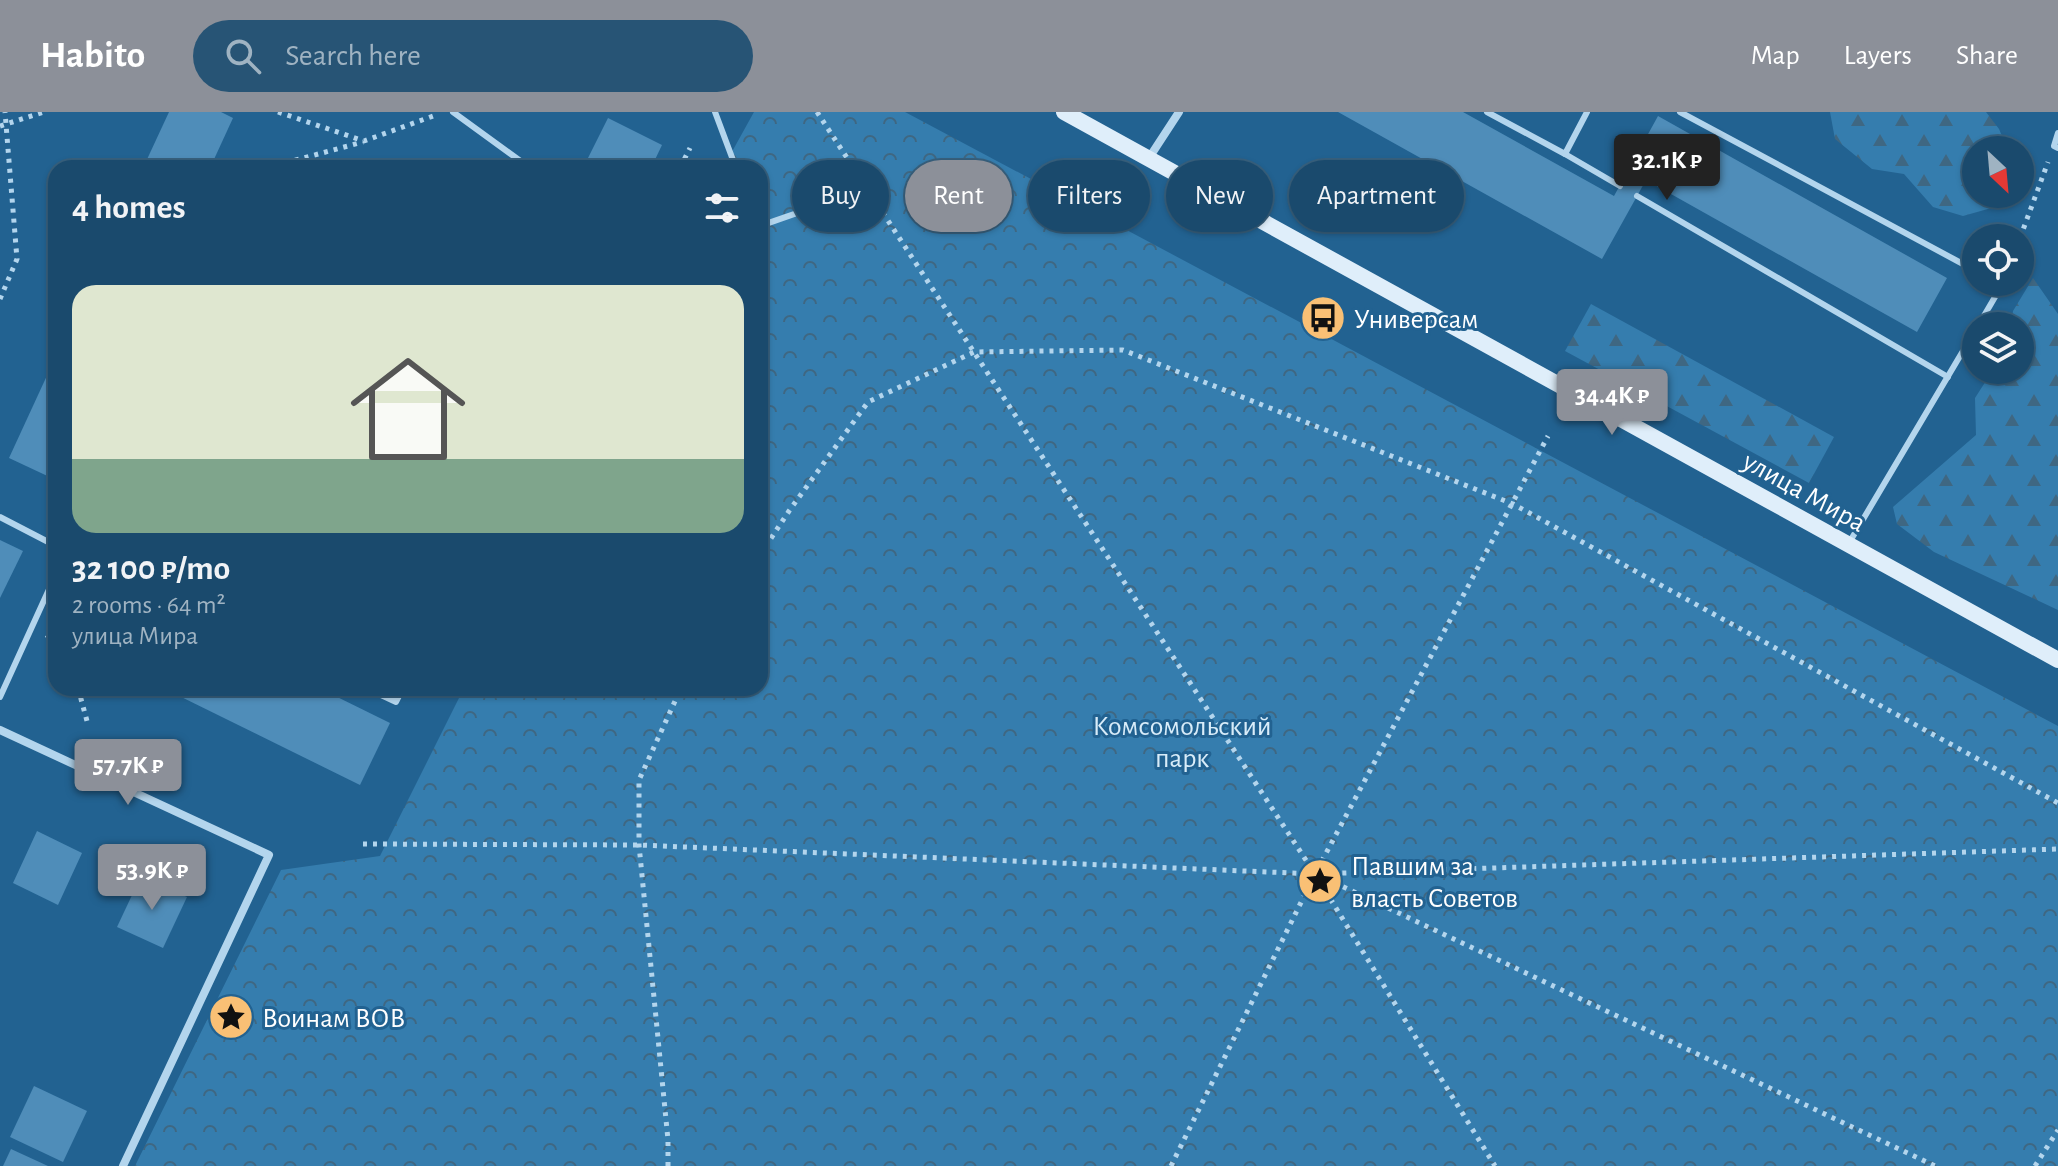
<!DOCTYPE html>
<meta charset="utf-8">
<style>
:root{--surface:#1a4a6d;--page:#275475;--text:#f1f3f6;--muted:#9fb3c2;--line:#386280;--accent:#8c9099}
body{margin:0;font-family:"Alegreya Sans",sans-serif;background:var(--page);color:var(--text);height:100vh;display:flex;flex-direction:column;font-size:30px;white-space:nowrap}
*{box-sizing:border-box;margin:0}
p{font-size:26px;color:var(--muted)}
.icon{flex:none;width:44px;height:44px;fill:none;stroke:currentColor;stroke-width:2;stroke-linecap:round;stroke-linejoin:round}
.map{position:relative;flex:1;overflow:hidden}
.details{position:absolute;left:48px;top:48px;width:720px;height:536px;display:flex;flex-direction:column;background:var(--surface);border-radius:24px;box-shadow:0 2px 6px #0004,0 0 0 2px var(--line)}
.details>*{flex:none}
.top-card{position:absolute;left:792px;top:48px;width:760px;height:72px;display:flex;gap:16px}
.needle{width:52px;rotate:154deg}
.tools{position:absolute;left:1962px;top:24px;display:grid;gap:16px}
.tools a{display:grid;place-items:center;width:72px;height:72px;border-radius:50%;background:var(--surface);box-shadow:0 2px 6px #0004,0 0 0 2px var(--line);font-size:40px}
.price{position:absolute;translate:-50% -68px;padding:0 18px;border-radius:8px;background:var(--accent);color:#fff;font-size:26px;line-height:52px;filter:drop-shadow(0 2px 4px #0008)}
.price::after{content:'';position:absolute;left:50%;top:48px;width:24px;height:18px;margin-left:-12px;background:inherit;clip-path:polygon(0 0,100% 0,50% 100%)}
.price.current{background:#222;color:#fff}
ul{padding:0;list-style:none}
li{display:grid;align-content:center;gap:16px;height:424px;padding:0 24px}
li+li{border-top:2px solid var(--line)}
li span{display:grid;place-items:center;height:248px;border-radius:24px;color:#555}
li>.icon{margin-inline-start:auto}
span .icon{width:144px;height:144px;fill:#fffc;stroke-width:1}
li b{font-size:34px}
h2{display:flex;justify-content:space-between;align-items:center;height:96px;padding:0 24px;font-size:34px}
.chip{padding:0 28px;border-radius:36px;background:var(--surface);box-shadow:0 2px 6px #0004,0 0 0 2px var(--line);font-size:28px;line-height:72px}
.chip.current{background:var(--accent);color:#fff}
header{display:flex;align-items:center;gap:48px;box-sizing:border-box;height:112px;padding:0 40px;background:var(--accent);color:#fff}
header strong{font-size:38px}
nav{display:flex;gap:44px;margin-inline-start:auto;font-size:28px}
.search{width:560px;height:72px;background:var(--page);display:flex;align-items:center;gap:20px;box-sizing:border-box;padding:0 28px;border-radius:44px;color:var(--muted);font-size:30px}
.map>svg:first-child{display:block}
</style>
<header>
<strong>Habito</strong>
<div class="search"><svg class="icon" aria-label="search" viewBox="0 0 24 24"><circle cx="10" cy="10" r="6"/><path d="M15 15l6 6"/></svg>Search here</div>
<nav><a>Map</a><a>Layers</a><a>Share</a></nav>
</header>
<div class="map">
<svg width="2058" height="1054" viewBox="0 0 2058 1054">
<defs>
<pattern id="forest-firs" width="22" height="20" patternUnits="userSpaceOnUse" patternTransform="scale(2)"><rect width="22" height="20" fill="#357dae"/><path d="M5 1l3.5 6h-7zM16 11l3.5 6h-7z" fill="#3f6782"/></pattern>
<pattern id="park-crowns" width="20" height="18" patternUnits="userSpaceOnUse" patternTransform="scale(2)"><rect width="20" height="18" fill="#357dae"/><path d="M2 6a3 3 0 1 1 6 0M12 15a3 3 0 1 1 6 0" fill="none" stroke="#3f6782"/></pattern>
</defs>
<rect width="100%" height="100%" fill="#226291"/>
<!-- forest -->
<g fill="url(#forest-firs)">
<polygon points="1830,0 1986,0 1999,17 2008,38 1976,38 1976,82 2017,82 2016,89 1963,104 1933,95 1904,62 1872,57 1835,27"/>
<polygon points="2033,166 2058,202 2058,498 1934,440 1897,412 1893,395 1976,323 1975,286 1993,258 2020,258 2020,214 2011,214 2013,199"/>
<polygon points="1591,192 1834,325 1809,371 1565,239"/>
</g>
<!-- park -->
<polygon fill="url(#park-crowns)" points="754,0 905,0 2058,614 2058,1054 135,1054 281,758 380,744 464,576 760,576 760,56 723,56"/>
<!-- building -->
<g fill="#4f8db9">
<polygon points="169,0 221,0 233,6 210,56 143,56"/>
<polygon points="1338,0 1463,0 1614,84 1658,4 1947,166 1917,220 1646,68 1602,147"/>
<polygon points="608,6 662,33 651,56 583,56"/>
<polygon points="56,244 56,368 9,346"/>
<polygon points="0,428 23,439 0,486"/>
<polygon points="163,576 319,576 390,611 360,673"/>
<polygon points="37,719 82,741 58,793 13,771"/>
<polygon points="141,764 187,785 163,836 117,815"/>
<polygon points="34,974 87,999 63,1050 10,1025"/>
<polygon points="11,1037 48,1054 3,1054"/>
</g>
<g fill="none" stroke-linecap="round" stroke-linejoin="round">
<!-- path -->
<g stroke="#b3d5ed" stroke-width="5" stroke-dasharray="4 6" stroke-linecap="butt">
<polyline points="278,0 364,29 436,3"/>
<polyline points="817,0 1315,762 1495,1054"/>
<polyline points="0,14 44,0"/>
<polyline points="266,56 363,30"/>
<polyline points="680,56 690,36"/>
<polyline points="2020,126 2048,50"/>
<polyline points="0,187 17,147 5,0"/>
<polyline points="760,443 789,399 868,290 974,240 1123,238 1513,392 2058,691"/>
<polyline points="47,523 56,537"/>
<polyline points="78,576 87,609"/>
<polyline points="363,732 639,733 1315,762 2058,737"/>
<polyline points="1316,762 1935,1054"/>
<polyline points="668,1054 668,1028 639,733 639,668 681,576"/>
<polyline points="1171,1054 1315,762 1548,324"/>
<polyline points="2035,1054 2058,1018"/>
</g>
<!-- lane -->
<g stroke="#b3d5ed" stroke-width="6">
<polyline points="453,0 530,56"/>
<polyline points="715,0 736,56"/>
<polyline points="1487,0 1565,42 1587,0"/>
<polyline points="1680,0 1976,159"/>
<polyline points="2058,21 2054,34 2058,36"/>
<polyline points="1565,42 1620,74"/>
<polyline points="1637,84 1948,265"/>
<polyline points="760,114 823,92"/>
<polyline points="1978,214 2002,173 1996,170"/>
<polyline points="0,405 56,434"/>
<polyline points="1849,431 1976,217"/>
<polyline points="366,576 396,590 403,576"/>
<polyline points="0,585 56,462"/>
</g>
<!-- street -->
<g stroke="#b3d5ed" stroke-width="8">
<polyline points="1149,46 1179,0"/>
<polyline points="0,618 269,743 123,1054"/>
</g>
<!-- secondary -->
<polyline stroke="#dfeefa" stroke-width="16" points="1064,0 2058,548"/>
</g>
<!-- icons -->
<defs>
<g id="bus-disc" transform="scale(2.3)"><circle r="9.5" fill="#f9c075" stroke="#226291"/><path d="M-5-6H5V4H4V6H2V4H-2V6H-4V4H-5ZM-3.5-4V0h7V-4ZM-3.5 1.2v1.5H-2V1.2ZM2 1.2v1.5H3.5V1.2Z" fill="#111"/></g>
<g id="sight-disc" transform="scale(2.3)"><circle r="9.5" fill="#f9c075" stroke="#226291"/><path d="M0-6L1.8-2.2L6-1.7L2.9 1.2L3.7 5.4L0 3.3L-3.7 5.4L-2.9 1.2L-6-1.7L-1.8-2.2Z" fill="#111"/></g>
</defs>
<g fill-rule="evenodd">
<use href="#bus-disc" x="1323" y="206"/>
<use href="#sight-disc" x="1320" y="769"/>
<use href="#sight-disc" x="231" y="905"/>
</g>
<g text-anchor="middle" stroke-width="6" stroke-linejoin="round" paint-order="stroke">
<!-- poi labels -->
<g font-size="28" fill="#fff" stroke="#226291" text-anchor="start">
<text x="1354" y="216">Универсам</text>
<text x="1351" y="763">Павшим за<tspan x="1351" dy="32">власть Советов</tspan></text>
<text x="262" y="915">Воинам ВОВ</text>
</g>
<!-- street labels -->
<g font-size="28" fill="#fff" stroke="#226291">
<text transform="translate(1805 379) rotate(29)" y="10">улица Мира</text>
</g>
<!-- park labels -->
<g font-size="28" fill="#d8ecf9" stroke="#226291">
<text x="1182" y="623">Комсомольский<tspan x="1182" dy="32">парк</tspan></text>
</g>
</g>
</svg>
<div class="tools">
<a><svg class="needle" viewBox="-14 -14 28 28"><path d="M0-13l5 13h-10z" fill="#e53935"/><path d="M0 13l5-13h-10z" fill="#9fb3c2"/></svg></a>
<a><svg class="icon" aria-label="locate" viewBox="0 0 24 24"><circle cx="12" cy="12" r="6"/><path d="M12 2v4M12 18v4M2 12h4M18 12h4"/></svg></a>
<a><svg class="icon" aria-label="layers" viewBox="0 0 24 24"><path d="M12 4l9 5-9 5-9-5zM3 14l9 5 9-5"/></svg></a>
</div>
<b class="price current" style="left:1667px;top:90px">32.1K ₽</b>
<b class="price" style="left:1612px;top:325px">34.4K ₽</b>
<b class="price" style="left:128px;top:695px">57.7K ₽</b>
<b class="price" style="left:152px;top:800px">53.9K ₽</b>
<div class="top-card">
<a class="chip">Buy</a>
<a class="chip current">Rent</a>
<a class="chip">Filters</a>
<a class="chip">New</a>
<a class="chip">Apartment</a>
</div>
<section class="details">
<h2>4 homes<svg class="icon" aria-label="filters" viewBox="0 0 24 24"><path d="M4 7h16M4 17h16"/><circle cx="9" cy="7" r="2"/><circle cx="15" cy="17" r="2"/></svg></h2>
<ul>
<li><span style="background:linear-gradient(#dfe7d0 70%,#7fa58c 0)"><svg class="icon" aria-label="home" viewBox="0 0 24 24"><path d="M3 11l9-7 9 7M6 9v11h12V9"/></svg></span><div><b>32 100 ₽/mo</b><p>2 rooms · 64 m²</p><p>улица Мира</p></div></li>
</ul>
</section>
</div>
